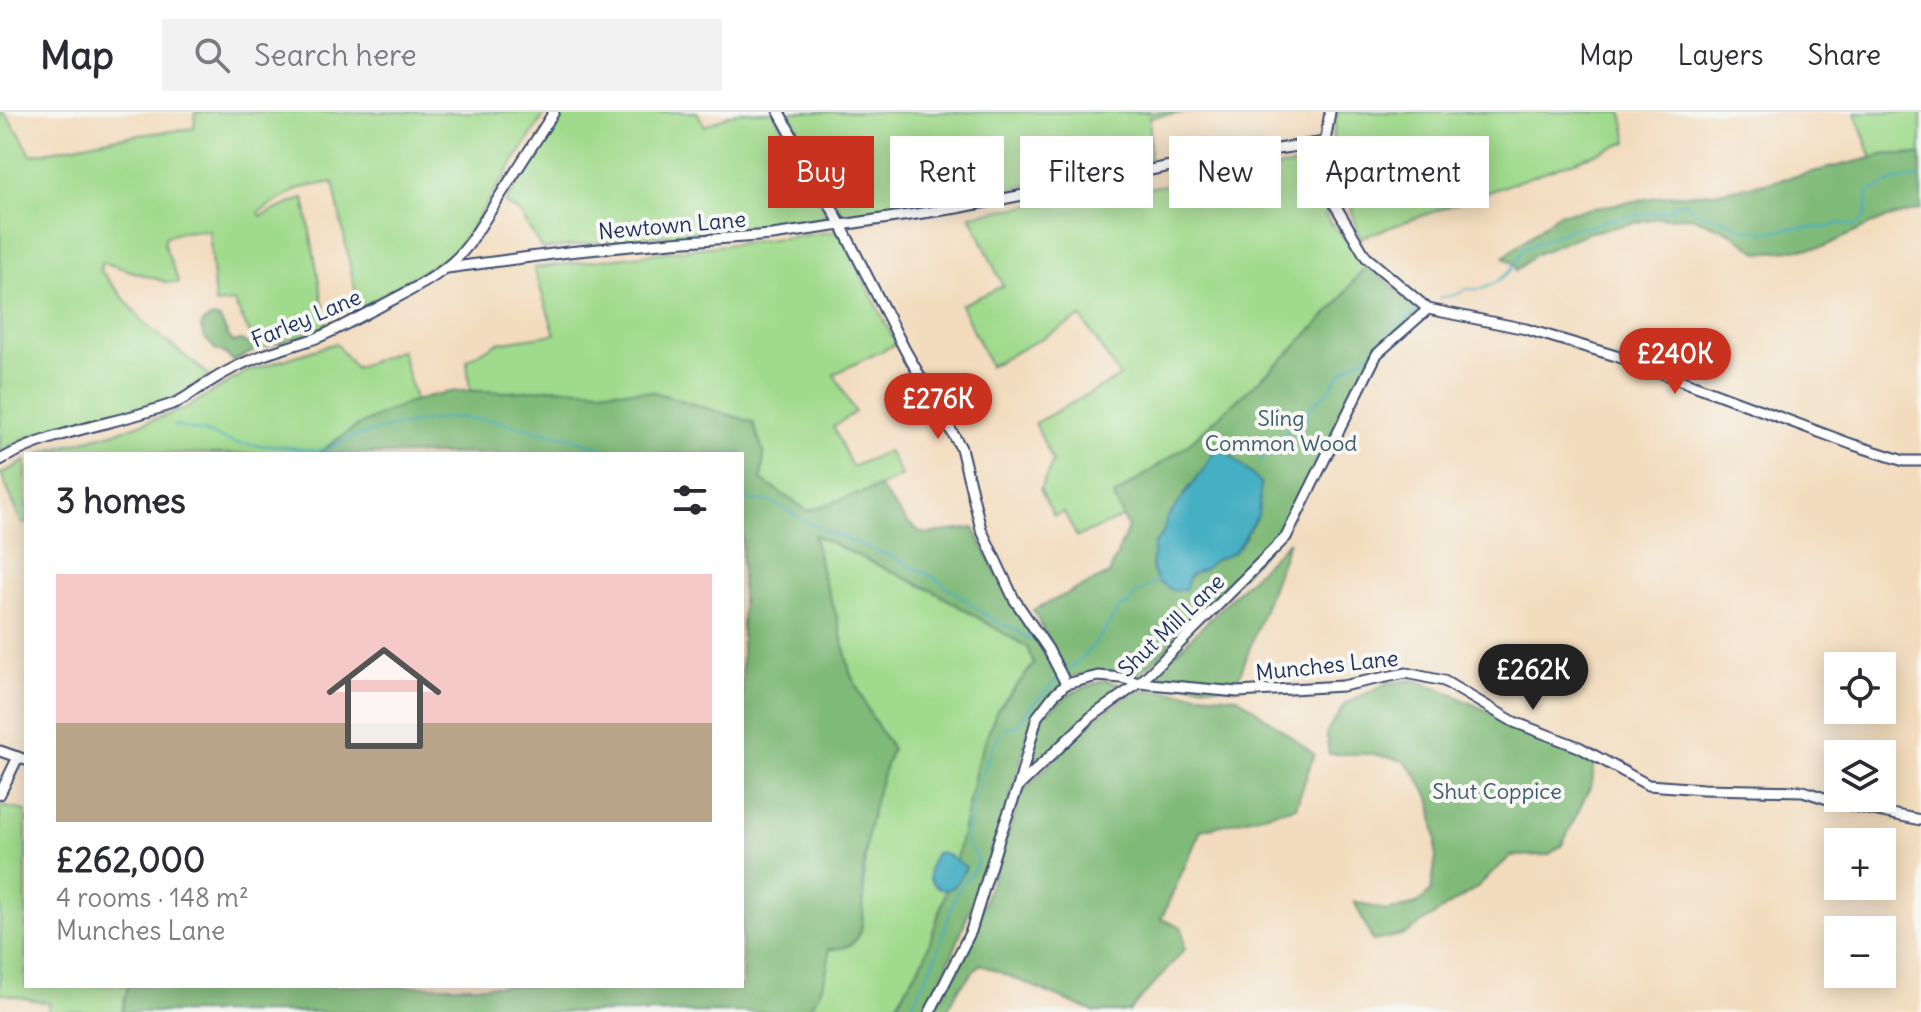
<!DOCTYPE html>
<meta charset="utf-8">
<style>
:root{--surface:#fff;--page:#f2f2f3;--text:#2b2b33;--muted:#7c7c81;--line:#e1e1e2;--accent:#c8321e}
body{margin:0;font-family:Delius,sans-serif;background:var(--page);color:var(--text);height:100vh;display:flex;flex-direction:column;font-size:30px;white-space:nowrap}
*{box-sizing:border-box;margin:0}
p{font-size:26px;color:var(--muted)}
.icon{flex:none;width:44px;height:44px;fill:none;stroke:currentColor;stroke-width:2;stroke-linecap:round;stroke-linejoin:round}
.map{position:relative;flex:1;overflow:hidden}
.details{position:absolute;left:24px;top:340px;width:720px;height:536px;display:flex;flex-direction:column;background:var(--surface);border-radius:0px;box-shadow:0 4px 20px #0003}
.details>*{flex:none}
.hud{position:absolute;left:768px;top:24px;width:760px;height:72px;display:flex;gap:16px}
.buttons{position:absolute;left:1824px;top:540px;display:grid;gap:16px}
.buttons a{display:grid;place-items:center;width:72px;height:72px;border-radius:0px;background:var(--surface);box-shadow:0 4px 20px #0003;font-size:40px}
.price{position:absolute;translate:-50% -68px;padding:0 18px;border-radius:28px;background:var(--accent);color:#fff;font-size:26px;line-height:52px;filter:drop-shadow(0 2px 4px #0008)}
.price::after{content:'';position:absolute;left:50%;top:48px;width:24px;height:18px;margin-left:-12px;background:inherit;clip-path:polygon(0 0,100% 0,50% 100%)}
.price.on{background:#222;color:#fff}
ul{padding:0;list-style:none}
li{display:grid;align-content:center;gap:16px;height:424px;padding:0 32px}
li span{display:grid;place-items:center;height:248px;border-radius:0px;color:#555}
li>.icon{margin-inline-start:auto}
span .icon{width:144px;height:144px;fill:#fffc;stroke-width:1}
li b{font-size:34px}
h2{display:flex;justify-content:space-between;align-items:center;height:96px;padding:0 32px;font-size:34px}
.chip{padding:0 28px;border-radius:0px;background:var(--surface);box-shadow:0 4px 20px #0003;font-size:28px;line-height:72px}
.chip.on{background:var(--accent);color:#fff}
header{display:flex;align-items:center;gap:48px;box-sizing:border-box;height:112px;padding:0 40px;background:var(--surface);border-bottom:2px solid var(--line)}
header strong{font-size:38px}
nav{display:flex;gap:44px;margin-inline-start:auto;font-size:28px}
.search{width:560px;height:72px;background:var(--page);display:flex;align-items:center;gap:20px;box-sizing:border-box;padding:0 28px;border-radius:0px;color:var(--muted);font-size:30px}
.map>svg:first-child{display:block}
</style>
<header>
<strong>Map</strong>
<div class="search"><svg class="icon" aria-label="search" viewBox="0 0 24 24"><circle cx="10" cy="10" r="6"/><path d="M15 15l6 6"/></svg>Search here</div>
<nav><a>Map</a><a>Layers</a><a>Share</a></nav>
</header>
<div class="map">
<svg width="1921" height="900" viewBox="0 0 1921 900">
<rect width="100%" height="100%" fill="#f6f6f2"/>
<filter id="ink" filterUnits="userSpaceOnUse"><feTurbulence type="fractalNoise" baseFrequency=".0125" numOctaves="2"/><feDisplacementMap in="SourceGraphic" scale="16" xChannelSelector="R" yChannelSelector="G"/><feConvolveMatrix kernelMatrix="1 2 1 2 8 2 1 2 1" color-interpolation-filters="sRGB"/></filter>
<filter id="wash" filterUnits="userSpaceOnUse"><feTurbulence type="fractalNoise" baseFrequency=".006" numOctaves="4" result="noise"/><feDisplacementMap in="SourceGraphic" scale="32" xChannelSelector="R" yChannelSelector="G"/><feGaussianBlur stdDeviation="1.8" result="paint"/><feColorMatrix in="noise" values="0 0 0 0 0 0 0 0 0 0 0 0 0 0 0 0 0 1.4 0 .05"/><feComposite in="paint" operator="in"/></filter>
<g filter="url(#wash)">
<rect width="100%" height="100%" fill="#f3dcbd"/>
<!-- green -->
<g fill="#a0da8c" stroke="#5e8475" stroke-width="2">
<path d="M0 0H4L21 24 31 43 109 27 194 16 195 0H546L464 127 452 141 359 197 333 70 300 76 259 100 261 104 304 86 327 214 313 220 258 237 234 190 215 192 209 118 181 120 165 125 164 132 179 171 166 170 102 150 100 158 147 214 209 263C199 270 189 278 178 284 159 294 133 299 112 304 74 314 33 316 0 340Z"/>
<polygon points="563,0 697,0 705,14 736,0 774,0 828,106 542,137 520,101 505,91"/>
<polygon points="789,0 1192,0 1150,5 1150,50 845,107"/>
<polygon points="1337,0 1622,0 1628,30 1360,126 1332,31"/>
<polygon points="1855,0 1921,0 1921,43 1888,42 1872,46"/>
<polygon points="1317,50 1326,105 1368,154 1359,162 1337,192 1287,243 1185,335 1114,384 1124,405 1077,425 1064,400 1054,404 1040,377 1053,350 1035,311 1120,265 1081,205 990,254 961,193 1003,174 970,103"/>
<polygon points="839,119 896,232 834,262 855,300 833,315 852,355 888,339 902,364 879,375 808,399 761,368 764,342 511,280 470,280 467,248 497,231 555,222 534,156"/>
<path d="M336 231 355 256 401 238 415 288C381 303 345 317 319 342H39L129 316 184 297 246 260Z"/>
<polygon points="26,349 26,412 22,411 1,362"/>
<path d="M813 422 933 479 1027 535 1034 553 997 598 955 751 925 846 892 900H806C821 882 829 860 829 837L862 804C863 773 864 741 869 710 873 685 883 660 892 637L869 600 850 561 837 505 822 462Z"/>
<polygon points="0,694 26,699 26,874 128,874 122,900 48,900 49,891 0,881"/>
</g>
<!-- forest -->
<g fill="#80ba78" stroke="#4e746b" stroke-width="2" fill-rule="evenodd">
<polygon points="1888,42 1921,43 1921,97 1881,108 1823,135 1759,141 1728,119 1691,105 1656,106 1587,121 1534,143 1516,159 1515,153 1504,145 1558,102 1664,84 1713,81 1770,70"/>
<path d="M1368 154 1412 191 1418 200 1374 243 1339 321 1282 421 1237 469 1139 563C1115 559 1093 560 1069 565L1033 498 1109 462 1128 416 1114 384 1185 335 1287 243 1337 192 1359 162ZM1218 332 1258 404C1249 414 1245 428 1236 438 1231 443 1224 443 1218 446 1208 451 1199 459 1189 465L1185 477 1174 479 1159 470 1152 458 1154 432 1163 422 1189 376 1205 355Z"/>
<polygon points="213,205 220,207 228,223 233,230 241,228 258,237 233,249 223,240 216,238 205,226 201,217 203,210"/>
<path d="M556 276 654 280 753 310 764 342 761 368 808 399 879 375 907 410 924 422 974 416 1004 478 1066 575 1033 602 1015 670 999 717 956 834 936 877 920 900H892L925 845 955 751 978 648 997 598 1034 552 1027 535 933 479 814 423 822 462 837 505 850 561 869 600 892 637C877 675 868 712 864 752 862 771 866 805 860 821 854 835 841 837 829 837 829 860 821 882 806 900H122L128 874H742V342H319C349 314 410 285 451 280 469 277 489 280 507 280 523 280 540 277 556 276Z"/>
<polygon points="1289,429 1235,576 1147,569"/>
<polygon points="1104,568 1126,574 1087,603 1024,666 1039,606 1073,580"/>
<polygon points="1413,568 1438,576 1595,649 1592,671 1562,733 1548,743 1511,744 1476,776 1405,822 1373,829 1354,789 1387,799 1417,792 1431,779 1436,745 1436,728 1431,689 1418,665 1405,649 1372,642 1329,642 1326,621 1345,592 1387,571"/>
<polygon points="1137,577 1238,585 1314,642 1296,695 1201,718 1161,807 1182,816 1185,837 1129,900 1094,900 980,852 959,876 946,900 930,900 941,885 965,844 1022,681 1092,608"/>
</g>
<!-- water -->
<g fill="#44afc3" stroke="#306f90" stroke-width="2">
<polygon points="1218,332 1261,371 1258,404 1252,411 1244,426 1233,441 1215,448 1204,457 1189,464 1186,477 1174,479 1159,470 1152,458 1154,432 1163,422 1166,408 1205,355"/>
<path d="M939 740 946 742 966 755C963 761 957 773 951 776 941 782 928 770 929 760 929 754 933 746 936 741Z"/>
</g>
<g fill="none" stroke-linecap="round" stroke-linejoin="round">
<!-- stream -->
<g stroke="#44afc3" stroke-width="2">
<path d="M1439 186 1458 182 1467 177H1482L1495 171 1510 159 1523 137 1570 117 1588 115 1607 108 1670 98 1676 92 1684 91 1695 99 1728 109 1740 117 1770 120 1796 115 1827 116 1839 111 1854 114 1865 107C1868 97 1866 89 1869 78 1882 77 1883 72 1894 69 1903 66 1912 66 1921 65"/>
<polyline points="173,313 197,319 202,319 235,331 264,334 272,333 314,339 326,337 350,326 390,315 453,305 496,309 577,328 621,342"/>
<path d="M1260 351C1270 331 1285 317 1306 308L1311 294 1325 283 1342 259 1355 250 1367 245 1382 229 1419 196"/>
<polyline points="742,382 751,388 772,390 824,419 890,444 935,466 989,505 1002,513 1014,516 1022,523 1035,529"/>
<path d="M1065 560C1088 544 1106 518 1120 495L1129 493 1135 482 1158 468"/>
<path d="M906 900 912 894 935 847 957 779 975 756 978 748C974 741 967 735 966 727 965 715 990 634 998 624 1003 617 1011 613 1019 613 1029 588 1043 587 1057 566"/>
</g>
</g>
</g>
<g filter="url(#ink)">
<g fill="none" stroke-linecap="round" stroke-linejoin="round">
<!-- minor casing -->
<g stroke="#3b496c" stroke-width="13">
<g id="minor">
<polyline points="779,0 841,113 905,238 961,336 981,417 1014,487 1048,537 1066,572 1098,564 1122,566 1139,571 1238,580 1342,574 1406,561 1444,569 1514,610 1579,635 1648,673 1703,677 1803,679 1843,692 1921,708"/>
<polyline points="1330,0 1325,30 1335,93 1366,145 1428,197 1526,217 1616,244 1851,332 1904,349 1921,349"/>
<polyline points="447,156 568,140 672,130 772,123 841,113 957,96 1196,49 1325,30"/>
<path d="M0 348C53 318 117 312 175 291 186 287 195 278 206 272 223 261 242 251 261 244 280 237 300 232 319 225 340 216 359 205 379 195 412 177 446 163 469 132L554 0"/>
<polyline points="0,639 26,648"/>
<polyline points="1019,672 1037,605 1053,584 1066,572"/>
<polyline points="0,682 18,645"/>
<polyline points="930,900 971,819 1000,724 1018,675 1091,605 1139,571 1149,562 1286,425 1377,242 1428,197"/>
</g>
</g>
<!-- minor -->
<use href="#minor" stroke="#fff" stroke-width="9"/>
</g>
</g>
<g text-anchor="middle" stroke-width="8" stroke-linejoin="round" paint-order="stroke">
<!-- street labels -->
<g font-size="22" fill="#1b2f5e" stroke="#f6f6f2">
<text transform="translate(672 113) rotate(-5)" y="8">Newtown Lane</text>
<text transform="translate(306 206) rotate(-23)" y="8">Farley Lane</text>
<text transform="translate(1171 513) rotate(-44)" y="8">Shut Mill Lane</text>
<text transform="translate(1327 553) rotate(-6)" y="8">Munches Lane</text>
</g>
<!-- park labels -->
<g font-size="22" fill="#3c5a6a" stroke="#f6f6f2">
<text x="1281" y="314">Sling<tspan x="1281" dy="25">Common Wood</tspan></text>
<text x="1497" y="687">Shut Coppice</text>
</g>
</g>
</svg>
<div class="buttons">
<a><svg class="icon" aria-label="locate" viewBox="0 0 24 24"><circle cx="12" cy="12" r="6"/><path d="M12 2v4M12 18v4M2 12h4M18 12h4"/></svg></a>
<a><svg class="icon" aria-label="layers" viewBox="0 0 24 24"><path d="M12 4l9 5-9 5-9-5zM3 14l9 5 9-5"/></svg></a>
<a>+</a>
<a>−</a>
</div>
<b class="price" style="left:1675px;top:284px">£240K</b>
<b class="price" style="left:938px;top:329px">£276K</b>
<b class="price on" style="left:1533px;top:600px">£262K</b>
<div class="hud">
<a class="chip on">Buy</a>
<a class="chip">Rent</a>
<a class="chip">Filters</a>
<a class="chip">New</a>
<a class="chip">Apartment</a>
</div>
<section class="details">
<h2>3 homes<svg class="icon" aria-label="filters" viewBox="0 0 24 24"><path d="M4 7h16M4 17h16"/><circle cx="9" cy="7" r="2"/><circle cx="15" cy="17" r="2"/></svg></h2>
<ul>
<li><span style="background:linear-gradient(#f6c9c9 60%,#b9a48a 0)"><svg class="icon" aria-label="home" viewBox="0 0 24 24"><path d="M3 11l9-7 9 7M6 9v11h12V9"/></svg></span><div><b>£262,000</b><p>4 rooms · 148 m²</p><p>Munches Lane</p></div></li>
</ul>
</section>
</div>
